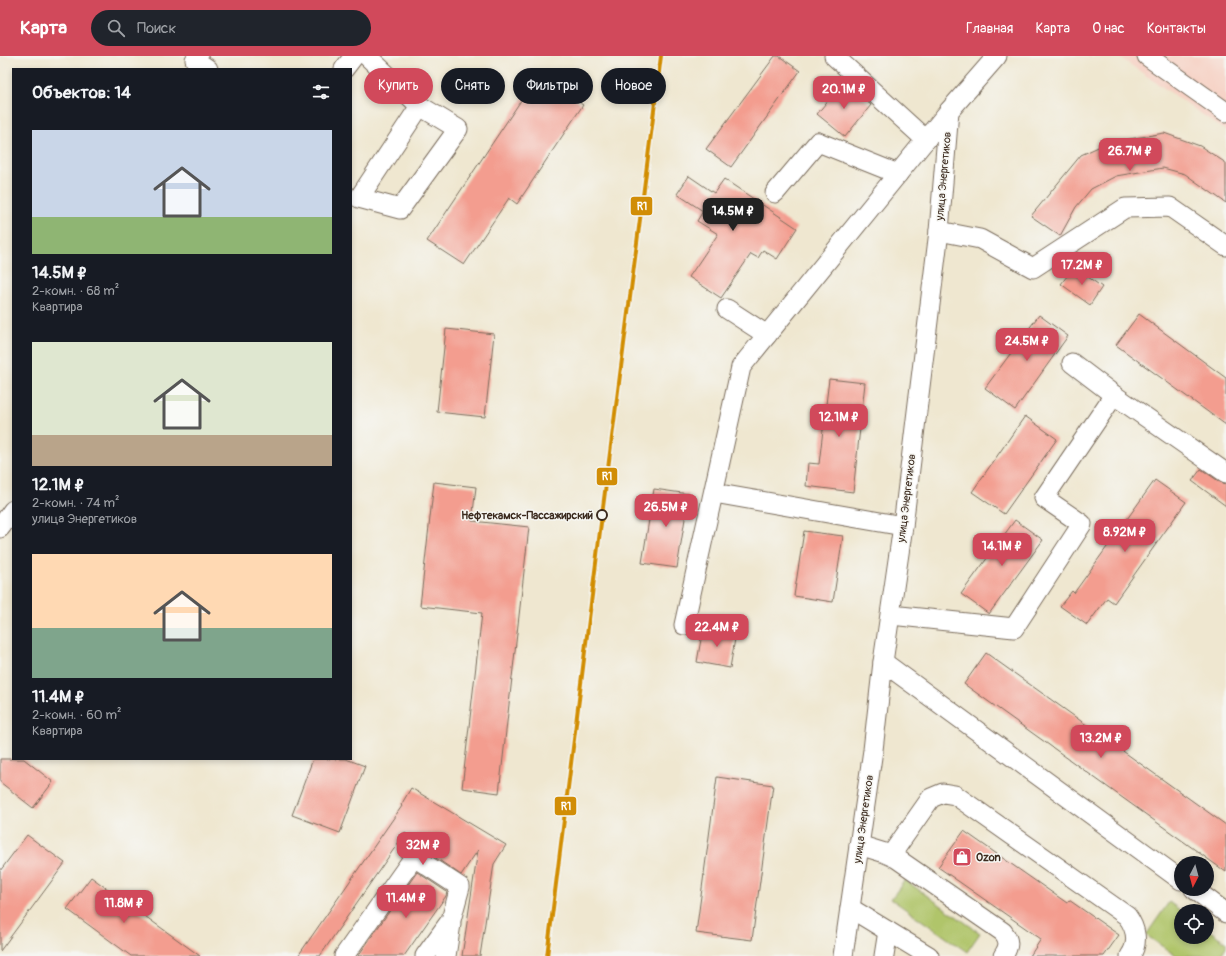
<!DOCTYPE html>
<html lang="ru">
<meta charset="utf-8">
<style>
:root{--surface:#171b24;--page:#20242c;--text:#f1f3f6;--muted:#9ea1a6;--accent:#d1495b}
body{margin:0;font-family:Pangolin,sans-serif;background:var(--page);color:var(--text);height:100vh;display:flex;flex-direction:column;font-size:15px;white-space:nowrap}
*{box-sizing:border-box;margin:0}
p{font-size:13px;color:var(--muted)}
.icon{flex:none;width:22px;height:22px;fill:none;stroke:currentColor;stroke-width:2;stroke-linecap:round;stroke-linejoin:round}
.map{position:relative;flex:1;overflow:hidden}
.panel{position:absolute;left:12px;top:12px;width:340px;height:692px;display:flex;flex-direction:column;background:var(--surface);border-radius:0px;box-shadow:0 2px 6px #0003}
.panel>*{flex:none}
.guide{position:absolute;left:364px;top:12px;width:380px;height:36px;display:flex;gap:8px}
.needle{width:26px;rotate:186deg}
.buttons{position:absolute;left:1174px;top:800px;display:grid;gap:8px}
.buttons a{display:grid;place-items:center;width:40px;height:40px;border-radius:50%;background:var(--surface);box-shadow:0 2px 6px #0003;font-size:20px}
.price{position:absolute;translate:-50% -34px;padding:0 9px;border-radius:8px;background:var(--accent);color:#fff;font-size:13px;line-height:26px;filter:drop-shadow(0 1px 2px #0008)}
.price::after{content:'';position:absolute;left:50%;top:24px;width:12px;height:9px;margin-left:-6px;background:inherit;clip-path:polygon(0 0,100% 0,50% 100%)}
.price.active{background:#222;color:#fff}
ul{padding:0;list-style:none}
li{display:grid;align-content:center;gap:8px;height:212px;padding:0 20px}
li span{display:grid;place-items:center;height:124px;border-radius:0px;color:#555}
li>.icon{margin-inline-start:auto}
span .icon{width:72px;height:72px;fill:#fffc;stroke-width:1}
li b{font-size:17px}
h2{display:flex;justify-content:space-between;align-items:center;height:48px;padding:0 20px;font-size:17px}
.pill{padding:0 14px;border-radius:18px;background:var(--surface);box-shadow:0 2px 6px #0003;font-size:14px;line-height:36px}
.pill.active{background:var(--accent);color:#fff}
header{display:flex;align-items:center;gap:24px;box-sizing:border-box;height:56px;padding:0 20px;background:var(--accent);color:#fff}
header strong{font-size:19px}
nav{display:flex;gap:22px;margin-inline-start:auto;font-size:14px}
.search{width:280px;height:36px;background:var(--page);display:flex;align-items:center;gap:10px;box-sizing:border-box;padding:0 14px;border-radius:22px;color:var(--muted);font-size:15px}
.map>svg:first-child{display:block}
</style>
<header>
<strong>Карта</strong>
<div class="search"><svg class="icon" aria-label="search" viewBox="0 0 24 24"><circle cx="10" cy="10" r="6"/><path d="M15 15l6 6"/></svg>Поиск</div>
<nav><a>Главная</a><a>Карта</a><a>О нас</a><a>Контакты</a></nav>
</header>
<div class="map">
<svg width="1226" height="900" viewBox="0 0 1226 900">
<rect width="100%" height="100%" fill="#f6f6f2"/>
<filter id="ink" filterUnits="userSpaceOnUse"><feTurbulence type="fractalNoise" baseFrequency=".025" numOctaves="2"/><feDisplacementMap in="SourceGraphic" scale="8" xChannelSelector="R" yChannelSelector="G"/><feConvolveMatrix kernelMatrix="1 2 1 2 8 2 1 2 1" color-interpolation-filters="sRGB"/></filter>
<filter id="wash" filterUnits="userSpaceOnUse"><feTurbulence type="fractalNoise" baseFrequency=".012" numOctaves="4" result="noise"/><feDisplacementMap in="SourceGraphic" scale="16" xChannelSelector="R" yChannelSelector="G"/><feGaussianBlur stdDeviation="0.9" result="paint"/><feColorMatrix in="noise" values="0 0 0 0 0 0 0 0 0 0 0 0 0 0 0 0 0 1.4 0 .05"/><feComposite in="paint" operator="in"/></filter>
<g filter="url(#wash)">
<rect width="100%" height="100%" fill="#efe7d0"/>
<!-- built -->
<polygon fill="#f6d2c5" points="1118,0 1226,0 1226,75"/>
<!-- green -->
<g fill="#b0c56a" stroke="#767844">
<polygon points="905,824 980,877 967,896 891,843"/>
<polygon points="1169,846 1181,855 1181,881 1207,881 1207,873 1226,886 1226,891 1220,900 1176,900 1146,879"/>
</g>
<g id="blocks">
<!-- building -->
<g fill="#f39d8f">
<polygon points="775,0 779,0 800,15 731,111 706,93"/>
<polygon points="538,19 583,49 517,148 509,142 464,209 427,185"/>
<polygon points="843,26 871,49 845,81 817,58"/>
<polygon points="1164,77 1200,90 1226,107 1226,147 1185,118 1163,112 1116,120 1091,133 1076,151 1060,180 1031,160 1081,99 1107,87"/>
<polygon points="689,120 714,137 724,123 797,172 777,203 763,194 758,202 751,198 721,242 689,221 718,178 697,165 703,155 677,138"/>
<polygon points="1074,211 1102,231 1090,249 1061,228"/>
<polygon points="1139,258 1226,322 1226,369 1116,289"/>
<polygon points="1039,259 1068,280 1015,354 985,332"/>
<polygon points="446,273 494,278 485,361 437,356"/>
<polygon points="829,323 865,327 853,436 806,430 808,407 819,408"/>
<polygon points="1025,360 1057,383 1004,458 972,436"/>
<polygon points="1201,413 1220,426 1226,428 1226,450 1192,425"/>
<polygon points="1155,424 1186,446 1114,547 1107,542 1087,569 1060,550 1072,535 1074,537"/>
<polygon points="434,426 476,431 472,465 529,471 499,737 462,732 482,557 420,550"/>
<polygon points="654,433 689,438 677,512 642,507"/>
<polygon points="1015,464 1043,484 989,558 961,538"/>
<polygon points="804,475 843,480 833,546 794,540"/>
<polygon points="703,572 736,577 730,612 697,606"/>
<polygon points="986,597 1226,769 1226,816 964,628"/>
<polygon points="0,703 24,703 53,726 33,752 0,726"/>
<polygon points="313,703 346,703 365,710 340,777 292,759"/>
<polygon points="717,721 773,729 752,884 696,877"/>
<polygon points="411,732 506,789 494,808 480,900 462,900 478,794 461,819 430,798 432,795 405,777 320,900 298,900 402,750 401,749"/>
<polygon points="964,775 1067,847 1069,844 1119,879 1104,900 1030,900 1041,883 938,811"/>
<polygon points="27,779 65,807 0,895 0,815"/>
<polygon points="417,816 447,836 446,840 404,900 358,900"/>
<polygon points="91,821 200,900 131,900 67,853"/>
</g>
</g>
</g>
<g filter="url(#ink)">
<use href="#blocks" fill-opacity="0" stroke="#7a6c5c" stroke-width="1"/>
<g fill="none" stroke-linecap="round" stroke-linejoin="round">
<!-- minor casing -->
<g stroke="#7a6c5c" stroke-width="21">
<g id="minor">
<polyline points="198,0 195,4 208,13"/>
<polyline points="367,0 420,50 458,73 400,153 359,142 420,50"/>
<polyline points="834,0 926,84"/>
<polyline points="1147,0 1226,56"/>
<polyline points="344,13 354,0"/>
<polyline points="775,137 818,86 898,118"/>
<polyline points="939,175 980,183 1033,212 1125,152 1170,151 1226,190"/>
<polyline points="727,253 767,279"/>
<polyline points="1072,307 1114,339 1226,417"/>
<polyline points="714,437 903,470"/>
<polyline points="0,472 13,454"/>
<polyline points="891,559 1014,572 1082,468 1044,442 1114,339"/>
<polyline points="684,569 741,311 949,55"/>
<polyline points="883,606 1181,824"/>
<path d="M859 789 885 797 896 802 1003 876C1010 885 1009 891 1003 900"/>
<path d="M891 799 931 742 943 737 955 739 1127 860C1136 872 1139 887 1130 900"/>
<polyline points="1194,833 1226,857"/>
<polyline points="850,852 929,900"/>
<polyline points="344,900 414,801 460,831 451,864 425,900"/>
<polyline points="446,900 451,868"/>
<polyline points="843,900 873,694 883,606 903,470 939,175 949,55 997,0"/>
<polyline points="884,900 888,875"/>
</g>
</g>
<!-- minor -->
<use href="#minor" stroke="#fff" stroke-width="19"/>
<!-- rail casing -->
<g stroke="#3b2a1e" stroke-width="4.5">
<polyline id="rail" points="602,459 661,0"/>
</g>
<!-- rail -->
<use href="#rail" stroke="#f6f6f2" stroke-width="3" stroke-dasharray="9" stroke-linecap="butt"/>
<!-- rail-1 casing -->
<g stroke="#f6f6f2" stroke-width="7">
<polyline id="rail-1" points="547,900 602,459 661,0"/>
</g>
<!-- rail-1 -->
<use href="#rail-1" stroke="#d18d06" stroke-width="4"/>
</g>
</g>
<!-- icons -->
<defs>
<g id="shop-square" transform="scale(1)"><rect x="-9" y="-9" width="18" height="18" rx="4" fill="#d1495b" stroke="#f6f6f2"/><path d="M-5-2.5h2.3a2.7 3.5 0 0 1 5.4 0H5L5.5 6h-11ZM-1.5-2.5h3a1.5 2.3 0 0 0-3 0Z" fill="#fff"/></g>
</defs>
<g fill-rule="evenodd">
<use href="#shop-square" x="962" y="801"/>
</g>
<!-- markers -->
<circle fill="#f6f6f2" stroke="#3b2a1e" stroke-width="2" cx="602" cy="459" r="5"/>
<g text-anchor="middle" stroke-width="3" stroke-linejoin="round" paint-order="stroke">
<!-- street labels -->
<g font-size="11" fill="#3b2a1e" stroke="#f6f6f2">
<text transform="translate(943 120) rotate(-85)" y="4">улица Энергетиков</text>
<text transform="translate(906 442) rotate(-83)" y="4">улица Энергетиков</text>
<text transform="translate(863 763) rotate(-82)" y="4">улица Энергетиков</text>
</g>
<!-- stop labels -->
<g font-size="11" font-weight="bold" fill="#3b2a1e" stroke="#f6f6f2" text-anchor="end">
<text x="593" y="463">Нефтекамск-Пассажирский</text>
</g>
<!-- poi labels -->
<g font-size="11" font-weight="bold" fill="#3b2a1e" stroke="#f6f6f2" text-anchor="start">
<text x="976" y="805">Ozon</text>
</g>
</g>
<g stroke="#f6f6f2" stroke-width="1.5">
<rect x="630" y="140" width="23" height="20" rx="4" fill="#d18d06"/>
<rect x="596" y="411" width="22" height="19" rx="4" fill="#d18d06"/>
<rect x="554" y="740" width="23" height="20" rx="4" fill="#d18d06"/>
</g>
<g font-size="11" text-anchor="middle" font-weight="bold" fill="#fff">
<text x="642" y="154">R1</text>
<text x="607" y="424">R1</text>
<text x="566" y="754">R1</text>
</g>
</svg>
<div class="buttons">
<a><svg class="needle" viewBox="-14 -14 28 28"><path d="M0-13l5 13h-10z" fill="#e53935"/><path d="M0 13l5-13h-10z" fill="#9ea1a6"/></svg></a>
<a><svg class="icon" aria-label="locate" viewBox="0 0 24 24"><circle cx="12" cy="12" r="6"/><path d="M12 2v4M12 18v4M2 12h4M18 12h4"/></svg></a>
</div>
<b class="price" style="left:844px;top:54px">20.1M ₽</b>
<b class="price" style="left:1130px;top:116px">26.7M ₽</b>
<b class="price active" style="left:733px;top:176px">14.5M ₽</b>
<b class="price" style="left:1082px;top:230px">17.2M ₽</b>
<b class="price" style="left:1027px;top:306px">24.5M ₽</b>
<b class="price" style="left:839px;top:382px">12.1M ₽</b>
<b class="price" style="left:666px;top:472px">26.5M ₽</b>
<b class="price" style="left:1125px;top:497px">8.92M ₽</b>
<b class="price" style="left:1002px;top:511px">14.1M ₽</b>
<b class="price" style="left:717px;top:592px">22.4M ₽</b>
<b class="price" style="left:1101px;top:703px">13.2M ₽</b>
<b class="price" style="left:423px;top:810px">32M ₽</b>
<b class="price" style="left:406px;top:863px">11.4M ₽</b>
<b class="price" style="left:124px;top:868px">11.8M ₽</b>
<div class="guide">
<a class="pill active">Купить</a>
<a class="pill">Снять</a>
<a class="pill">Фильтры</a>
<a class="pill">Новое</a>
</div>
<section class="panel">
<h2>Объектов: 14<svg class="icon" aria-label="filters" viewBox="0 0 24 24"><path d="M4 7h16M4 17h16"/><circle cx="9" cy="7" r="2"/><circle cx="15" cy="17" r="2"/></svg></h2>
<ul>
<li><span style="background:linear-gradient(#c9d6e8 70%,#8fb573 0)"><svg class="icon" aria-label="home" viewBox="0 0 24 24"><path d="M3 11l9-7 9 7M6 9v11h12V9"/></svg></span><div><b>14.5M ₽</b><p>2-комн. · 68 m²</p><p>Квартира</p></div></li>
<li><span style="background:linear-gradient(#dfe7d0 75%,#b9a48a 0)"><svg class="icon" aria-label="home" viewBox="0 0 24 24"><path d="M3 11l9-7 9 7M6 9v11h12V9"/></svg></span><div><b>12.1M ₽</b><p>2-комн. · 74 m²</p><p>улица Энергетиков</p></div></li>
<li><span style="background:linear-gradient(#ffd9b3 60%,#7fa58c 0)"><svg class="icon" aria-label="home" viewBox="0 0 24 24"><path d="M3 11l9-7 9 7M6 9v11h12V9"/></svg></span><div><b>11.4M ₽</b><p>2-комн. · 60 m²</p><p>Квартира</p></div></li>
</ul>
</section>
</div>
